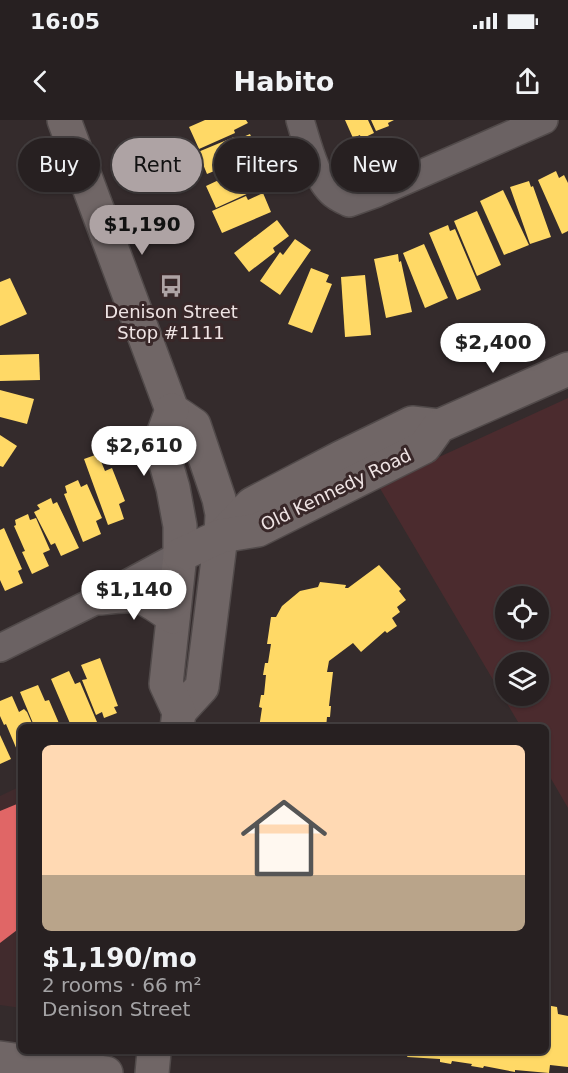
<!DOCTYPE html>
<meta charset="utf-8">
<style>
:root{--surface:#272021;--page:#2f282a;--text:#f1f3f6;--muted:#a4a3a5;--line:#433e3f;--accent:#aea3a4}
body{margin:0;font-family:"DejaVu Sans",sans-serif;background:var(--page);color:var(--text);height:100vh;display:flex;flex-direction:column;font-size:22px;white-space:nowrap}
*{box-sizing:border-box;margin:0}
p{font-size:20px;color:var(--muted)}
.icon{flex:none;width:33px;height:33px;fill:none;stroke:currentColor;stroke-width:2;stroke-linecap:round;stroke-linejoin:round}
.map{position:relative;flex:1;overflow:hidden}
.panel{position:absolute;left:18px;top:604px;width:531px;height:330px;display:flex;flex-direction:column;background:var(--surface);border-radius:9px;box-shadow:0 2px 4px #0004,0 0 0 2px var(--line)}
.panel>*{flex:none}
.hud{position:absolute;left:18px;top:18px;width:532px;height:54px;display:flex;gap:12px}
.fabs{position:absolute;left:495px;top:466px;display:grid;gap:12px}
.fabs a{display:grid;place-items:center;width:54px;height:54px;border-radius:50%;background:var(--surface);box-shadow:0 2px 4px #0004,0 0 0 2px var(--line);font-size:30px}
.price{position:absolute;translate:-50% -51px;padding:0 14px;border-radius:21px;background:#fff;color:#222;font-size:20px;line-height:39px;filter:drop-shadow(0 2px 3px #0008)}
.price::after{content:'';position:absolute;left:50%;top:36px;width:18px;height:14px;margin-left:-9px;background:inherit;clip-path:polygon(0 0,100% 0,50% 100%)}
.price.on{background:var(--accent);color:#111}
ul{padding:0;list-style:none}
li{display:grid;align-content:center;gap:12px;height:318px;padding:0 24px}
li span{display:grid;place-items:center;height:186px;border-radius:9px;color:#555}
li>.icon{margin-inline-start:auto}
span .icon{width:108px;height:108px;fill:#fffc;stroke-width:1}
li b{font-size:26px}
.chip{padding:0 21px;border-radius:27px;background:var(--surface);box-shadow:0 2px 4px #0004,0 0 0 2px var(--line);font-size:21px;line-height:54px}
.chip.on{background:var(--accent);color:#111}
.status{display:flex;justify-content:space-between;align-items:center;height:42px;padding:0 30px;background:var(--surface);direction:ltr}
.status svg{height:16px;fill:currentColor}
header{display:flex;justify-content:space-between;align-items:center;height:78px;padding:0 24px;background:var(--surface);font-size:27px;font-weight:700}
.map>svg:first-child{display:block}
</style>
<div class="status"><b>16:05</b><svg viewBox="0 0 49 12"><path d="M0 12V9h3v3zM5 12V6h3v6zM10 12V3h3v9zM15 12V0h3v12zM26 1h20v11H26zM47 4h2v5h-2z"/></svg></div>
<header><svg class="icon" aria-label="back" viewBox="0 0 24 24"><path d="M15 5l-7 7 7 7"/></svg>Habito<svg class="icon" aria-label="share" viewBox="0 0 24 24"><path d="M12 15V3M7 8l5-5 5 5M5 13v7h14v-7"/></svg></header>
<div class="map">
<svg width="568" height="953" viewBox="0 0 568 953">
<rect width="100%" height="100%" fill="#342b2c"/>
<!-- built -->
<polygon fill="#412b2d" points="21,666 21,888 0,885 0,676"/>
<!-- green -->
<path fill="#4b2b2e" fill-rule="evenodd" d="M568 278V688L546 650V608L521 607 378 365ZM506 477H538V510H506ZM506 543H538V576H506Z"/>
<!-- homes -->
<g fill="#ffd966">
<polygon points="205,0 246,0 248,3 234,10 235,13 199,29 189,7"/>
<polygon points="345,0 368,0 374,13 361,19 360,15 353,18"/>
<polygon points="371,0 394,0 388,3 389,6 376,11"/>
<polygon points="250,14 258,33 207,54 198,32 234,17 236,20"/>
<polygon points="255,43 263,62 250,68 251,72 216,88 206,66"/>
<polygon points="556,51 559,58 564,55 568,63 568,111 562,114 538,60"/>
<polygon points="529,61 531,67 533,66 551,117 530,124 510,67"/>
<polygon points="503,70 529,125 504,135 480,81"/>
<polygon points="263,73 271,92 222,113 212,91 246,76 248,80"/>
<polygon points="477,91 501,145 477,156 454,101"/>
<polygon points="277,100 289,116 273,128 275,132 249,152 234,133"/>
<polygon points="448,105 450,111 455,109 481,170 457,180 429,113"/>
<polygon points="295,119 311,130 280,175 260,161 280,132 283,135"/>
<polygon points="424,124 448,178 425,188 403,133"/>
<polygon points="398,134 399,142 401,141 412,192 386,198 374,139"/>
<polygon points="311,148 329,155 326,162 332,164 312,213 288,204"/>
<polygon points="365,155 371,215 345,217 341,157"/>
<polygon points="10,158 27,194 0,206 0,162"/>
<polygon points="39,234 40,260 0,261 0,235"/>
<polygon points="0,270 34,279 27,304 0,297"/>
<polygon points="0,315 17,326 3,347 0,346"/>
<polygon points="98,334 105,351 112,348 125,381 119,384 124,399 108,405 84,339"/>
<polygon points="78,360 81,367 87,364 102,398 96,401 101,414 83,422 64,374 67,373 65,366"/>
<polygon points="51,378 53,384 57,382 79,428 61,436 55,423 51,425 34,392 40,389 37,385"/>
<polygon points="28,394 30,400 36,398 50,430 43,433 49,446 32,454 22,432 25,431 14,406 16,405 15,400"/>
<polygon points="4,408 22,449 18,451 23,463 5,471 0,460 0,410"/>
<polygon points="379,445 401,469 399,471 406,480 397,487 400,492 392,498 397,506 387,513 385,511 361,532 353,523 329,541 327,552 333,552 329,586 331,586 330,597 327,597 326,608 259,608 262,588 259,587 261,575 264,575 266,555 263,555 265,543 268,543 271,524 267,524 271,497 276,497 282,486 300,471 318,467 320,462 346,465 345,468 348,468"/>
<polygon points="100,538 118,586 114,587 117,593 104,598 102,592 96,595 82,560 87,559 81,545"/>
<polygon points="69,551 75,564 80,562 97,602 84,608 72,608 51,559"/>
<polygon points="38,565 45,581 49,580 61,608 35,608 20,572"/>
<polygon points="12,576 19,592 24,589 27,592 34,608 21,608 21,628 17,630 6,604 4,605 0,596 0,581"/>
<polygon points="0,615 11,639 0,644"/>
<polygon points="546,885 557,887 558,894 568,896 568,947 550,945 549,953 515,950 515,952 484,946 483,948 471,946 472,944 452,941 451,944 440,942 440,939 407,937 408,935 395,933 546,932"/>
</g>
<!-- shops -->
<polygon fill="#e06666" points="17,684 21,684 21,807 0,823 0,691"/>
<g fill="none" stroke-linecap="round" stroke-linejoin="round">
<!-- street casing -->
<g stroke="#514a4a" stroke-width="30">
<g id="street">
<path d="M300 0C307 22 316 63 336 76 340 79 345 81 349 83L377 73 544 0"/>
<polyline points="0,528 101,478 180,435"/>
</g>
</g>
<!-- secondary casing -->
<g stroke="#514a4a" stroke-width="36">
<g id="secondary">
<polyline points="64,0 172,290 194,305 219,379 222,394 221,416 202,567 179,592"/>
<polyline points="172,290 160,323 173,368 180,406 180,435 166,564 179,592 177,608"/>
<polyline points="221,416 252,384 340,338 412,303 439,306"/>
<polyline points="180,435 221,416 258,410 424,327 439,306 568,249"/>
<path d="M101 478C142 473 140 474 173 497"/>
<polyline points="0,938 106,953"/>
<polyline points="152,953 154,932"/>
</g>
</g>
<!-- street -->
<use href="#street" stroke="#6b6263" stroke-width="27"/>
<!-- secondary -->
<use href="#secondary" stroke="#706666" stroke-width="33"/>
</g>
<!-- icons -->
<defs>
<g id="bus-bare" transform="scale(1.8)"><path d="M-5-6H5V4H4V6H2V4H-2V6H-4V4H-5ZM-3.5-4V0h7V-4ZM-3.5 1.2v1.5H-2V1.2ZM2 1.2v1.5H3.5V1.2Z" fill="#aea3a4" stroke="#382728" stroke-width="2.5" paint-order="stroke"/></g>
</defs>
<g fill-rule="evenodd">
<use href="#bus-bare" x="171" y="166"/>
</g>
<g text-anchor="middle" stroke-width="6" stroke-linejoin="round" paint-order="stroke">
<!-- poi labels -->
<g font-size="18" fill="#efe4e4" stroke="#382728">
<text x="171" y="198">Denison Street<tspan x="171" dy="21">Stop #1111</tspan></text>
</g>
<!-- street labels -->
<g font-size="18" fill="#efe4e4" stroke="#382728">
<text transform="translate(336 370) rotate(-26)" y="6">Old Kennedy Road</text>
</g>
</g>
</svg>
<div class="fabs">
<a><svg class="icon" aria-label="locate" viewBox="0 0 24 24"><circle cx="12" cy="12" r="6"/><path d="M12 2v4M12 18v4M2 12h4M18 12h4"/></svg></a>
<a><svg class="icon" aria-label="layers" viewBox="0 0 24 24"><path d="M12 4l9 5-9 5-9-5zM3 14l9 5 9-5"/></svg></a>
</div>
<b class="price on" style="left:142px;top:136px">$1,190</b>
<b class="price" style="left:493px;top:254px">$2,400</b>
<b class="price" style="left:144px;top:357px">$2,610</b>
<b class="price" style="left:134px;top:501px">$1,140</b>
<div class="hud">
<a class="chip">Buy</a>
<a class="chip on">Rent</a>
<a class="chip">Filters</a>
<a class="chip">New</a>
</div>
<section class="panel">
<ul>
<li><span style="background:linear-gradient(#ffd9b3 70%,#b9a48a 0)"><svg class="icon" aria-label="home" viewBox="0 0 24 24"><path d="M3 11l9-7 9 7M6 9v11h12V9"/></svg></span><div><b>$1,190/mo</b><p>2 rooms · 66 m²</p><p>Denison Street</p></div></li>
</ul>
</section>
</div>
